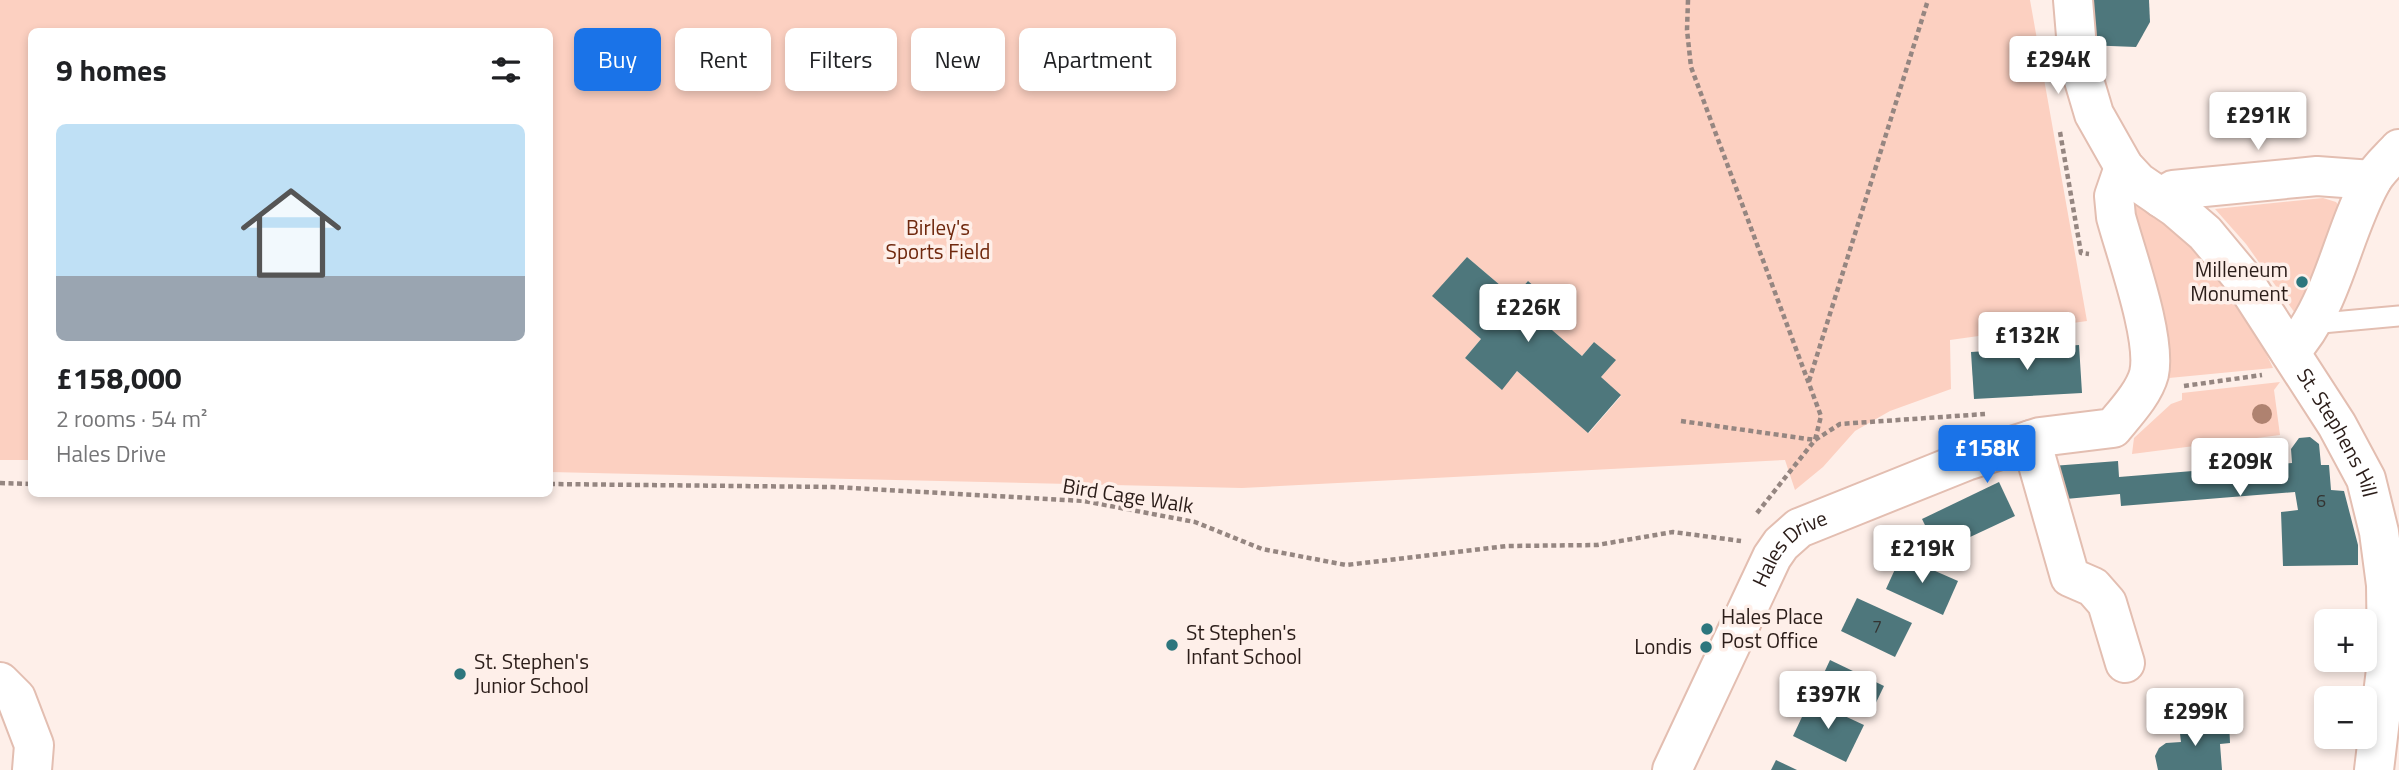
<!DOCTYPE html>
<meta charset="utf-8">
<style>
:root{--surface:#fff;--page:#f2f2f2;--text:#202124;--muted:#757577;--line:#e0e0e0;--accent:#1a73e8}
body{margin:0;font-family:"Titillium Web",sans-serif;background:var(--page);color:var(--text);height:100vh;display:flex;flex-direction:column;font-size:26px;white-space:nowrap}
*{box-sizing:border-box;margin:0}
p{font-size:23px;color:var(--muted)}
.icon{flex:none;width:38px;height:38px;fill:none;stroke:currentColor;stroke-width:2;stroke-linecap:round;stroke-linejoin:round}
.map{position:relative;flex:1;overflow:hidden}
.side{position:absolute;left:28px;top:28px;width:525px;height:469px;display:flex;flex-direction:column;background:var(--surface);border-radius:10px;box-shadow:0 4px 10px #0003}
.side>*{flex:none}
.hud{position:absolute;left:574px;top:28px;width:665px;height:63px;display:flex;gap:14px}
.buttons{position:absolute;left:2314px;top:609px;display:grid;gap:14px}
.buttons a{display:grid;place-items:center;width:63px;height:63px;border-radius:10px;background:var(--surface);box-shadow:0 4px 10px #0003;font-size:35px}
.price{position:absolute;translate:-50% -60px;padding:0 16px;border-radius:7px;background:#fff;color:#222;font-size:23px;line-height:46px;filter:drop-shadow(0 2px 4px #0008)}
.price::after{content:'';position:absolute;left:50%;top:42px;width:21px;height:16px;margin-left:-10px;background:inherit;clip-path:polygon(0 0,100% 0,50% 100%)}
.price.current{background:var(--accent);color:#fff}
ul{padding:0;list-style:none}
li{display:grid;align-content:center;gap:14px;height:371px;padding:0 28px}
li+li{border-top:2px solid var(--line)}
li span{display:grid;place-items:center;height:217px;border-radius:10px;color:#555}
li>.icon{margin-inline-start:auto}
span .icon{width:126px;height:126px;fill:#fffc;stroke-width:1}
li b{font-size:30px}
h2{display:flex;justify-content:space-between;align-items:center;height:84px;padding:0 28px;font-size:30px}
.tag{padding:0 24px;border-radius:10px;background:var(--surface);box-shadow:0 4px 10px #0003;font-size:24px;line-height:63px}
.tag.current{background:var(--accent);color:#fff}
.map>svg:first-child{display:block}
</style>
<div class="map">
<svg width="2399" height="770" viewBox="0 0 2399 770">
<rect width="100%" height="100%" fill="#feefe9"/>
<!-- green -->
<g fill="#fcd0c1" fill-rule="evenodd">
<path d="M0 0H2030L2087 321 1950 340 1951 389 1890 411 1855 431 1823 467 1795 490 1785 460 1242 488 550 472V32H32L31 460H0ZM1467 257 1514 297 1528 281 1565 313 1552 330 1582 356 1594 342 1615 360 1601 377 1621 396 1589 433 1517 371 1501 389 1465 358 1481 339 1433 296Z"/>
<polygon points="2323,198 2336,202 2343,211 2297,316 2246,244 2215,209"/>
<polygon points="2138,201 2183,235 2237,292 2273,368 2169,378 2159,324 2131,218"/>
<polygon points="2280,382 2274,390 2280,435 2132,454 2134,438 2171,404 2182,400 2182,393"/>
</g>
<!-- building -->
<g fill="#4e777c">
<polygon points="2086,0 2149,0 2150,22 2136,47 2085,45"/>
<polygon points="1467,257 1514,297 1528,281 1566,314 1552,330 1582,356 1594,342 1616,360 1601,377 1621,395 1588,433 1517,371 1502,390 1465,358 1481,339 1432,296"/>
<polygon points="2079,345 2082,393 1974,399 1971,352"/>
<polygon points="2310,437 2319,444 2321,465 2329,465 2331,490 2344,491 2358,545 2358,565 2283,566 2281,512 2298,510 2295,492 2121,506 2120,494 2055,500 2052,466 2118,461 2119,477 2292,463 2291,449 2299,438"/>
<polygon points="1999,482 2015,516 1938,552 1922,519"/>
<polygon points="1901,556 1958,581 1943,615 1886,589"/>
<polygon points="1857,598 1912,623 1895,657 1841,631"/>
<polygon points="1830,660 1884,686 1871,713 1817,688"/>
<polygon points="1810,700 1864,725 1846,762 1793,736"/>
<polygon points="2229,721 2230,743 2220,744 2222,770 2158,770 2155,756 2159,748 2166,743 2181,742 2179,725"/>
<polygon points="1776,760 1797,770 1771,770"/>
</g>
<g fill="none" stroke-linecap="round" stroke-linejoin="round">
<!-- service casing -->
<g stroke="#e3beb1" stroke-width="23">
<polyline id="service" points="2311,324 2399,316"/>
</g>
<!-- minor casing -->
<g stroke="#e3beb1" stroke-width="42">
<g id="minor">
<polyline points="2161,198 2173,190 2317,176 2372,180"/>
<path d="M2290 352C2333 306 2341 236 2371 182 2377 170 2390 159 2399 149"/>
<polyline points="2031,440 2070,577 2093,587 2107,603 2125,663"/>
<polyline points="0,682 16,698 34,745 32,770"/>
<path id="s1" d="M1672 770 1772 557 1781 544 1799 528 1966 461 2040 437 2113 428C2126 412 2144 393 2149 374 2157 339 2126 254 2116 217L2114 196 2124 167"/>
</g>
</g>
<!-- tertiary casing -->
<g stroke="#e3beb1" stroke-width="42">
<g id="tertiary">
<path id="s2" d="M2073 0 2078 60 2094 114 2124 167 2138 182 2176 208 2205 233 2240 275 2337 425 2366 479 2379 532 2386 585 2387 661 2374 770"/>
</g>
</g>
<!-- path -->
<g stroke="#958681" stroke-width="4.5" stroke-dasharray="5 3.5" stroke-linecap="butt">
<polyline points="2060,132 2081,253 2089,254"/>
<polyline points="1809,381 1928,0"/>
<polyline points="2184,386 2262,375"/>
<polyline points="1681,421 1815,440 1821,416 1691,67 1687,30 1688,0"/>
<polyline points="0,483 32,484"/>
<polyline points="550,484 833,487 1084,501 1195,522 1262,549 1346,565 1507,546 1597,545 1673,532 1741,541"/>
<polyline points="1757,513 1815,440 1840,424 1985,414"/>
</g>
<!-- service -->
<use href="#service" stroke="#fff" stroke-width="19"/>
<!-- minor -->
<use href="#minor" stroke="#fff" stroke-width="38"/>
<!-- tertiary -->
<use href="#tertiary" stroke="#fff" stroke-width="38"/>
</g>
<!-- trees -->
<circle fill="#af8270" cx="2262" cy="414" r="10"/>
<!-- markers -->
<g fill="#2d767d" stroke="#feefe9" stroke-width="2.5">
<circle cx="2302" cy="282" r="7"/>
<circle cx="1707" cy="629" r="7"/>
<circle cx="1172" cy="645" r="7"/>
<circle cx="1706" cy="647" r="7"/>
<circle cx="460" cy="674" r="7"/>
</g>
<g text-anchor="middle" stroke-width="7" stroke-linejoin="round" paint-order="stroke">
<!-- number labels -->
<g font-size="18" fill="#343432">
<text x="2321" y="507">6</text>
<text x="1877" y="633">7</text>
</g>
<!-- park labels -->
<g font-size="21" fill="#6f280d" stroke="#feefe9">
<text x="938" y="235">Birley's<tspan x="938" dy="24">Sports Field</tspan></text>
</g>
<!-- poi labels -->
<g font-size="21" fill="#2b1d19" stroke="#feefe9" text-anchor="start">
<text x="2288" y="277" text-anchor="end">Milleneum<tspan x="2288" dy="24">Monument</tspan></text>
<text x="1721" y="624">Hales Place<tspan x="1721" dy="24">Post Office</tspan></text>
<text x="1186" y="640">St Stephen's<tspan x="1186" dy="24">Infant School</tspan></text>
<text x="1692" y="654" text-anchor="end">Londis</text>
<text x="474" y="669">St. Stephen's<tspan x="474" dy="24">Junior School</tspan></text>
</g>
<!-- street labels -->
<g font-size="21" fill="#2b1d19" stroke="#feefe9">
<text dy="7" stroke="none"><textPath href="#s2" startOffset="523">St. Stephens Hill</textPath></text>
<text transform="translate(1128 496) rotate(9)" y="7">Bird Cage Walk</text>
<text dy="7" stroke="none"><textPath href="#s1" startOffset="254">Hales Drive</textPath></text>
</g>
</g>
</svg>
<div class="buttons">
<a>+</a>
<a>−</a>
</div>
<b class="price" style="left:2058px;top:96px">£294K</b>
<b class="price" style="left:2258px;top:152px">£291K</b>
<b class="price" style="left:1528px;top:344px">£226K</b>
<b class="price" style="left:2027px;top:372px">£132K</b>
<b class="price current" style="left:1987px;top:485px">£158K</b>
<b class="price" style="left:2240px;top:498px">£209K</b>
<b class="price" style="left:1922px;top:585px">£219K</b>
<b class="price" style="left:1828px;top:731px">£397K</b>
<b class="price" style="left:2195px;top:748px">£299K</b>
<div class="hud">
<a class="tag current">Buy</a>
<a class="tag">Rent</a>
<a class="tag">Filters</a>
<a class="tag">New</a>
<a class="tag">Apartment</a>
</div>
<section class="side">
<h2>9 homes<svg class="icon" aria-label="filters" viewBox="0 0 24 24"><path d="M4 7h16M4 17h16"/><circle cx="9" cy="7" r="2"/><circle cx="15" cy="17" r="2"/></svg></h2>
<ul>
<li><span style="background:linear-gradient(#bfe0f5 70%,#9aa5b1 0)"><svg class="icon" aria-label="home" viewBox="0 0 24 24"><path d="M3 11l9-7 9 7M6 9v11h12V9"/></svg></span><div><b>£158,000</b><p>2 rooms · 54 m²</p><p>Hales Drive</p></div></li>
</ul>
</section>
</div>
